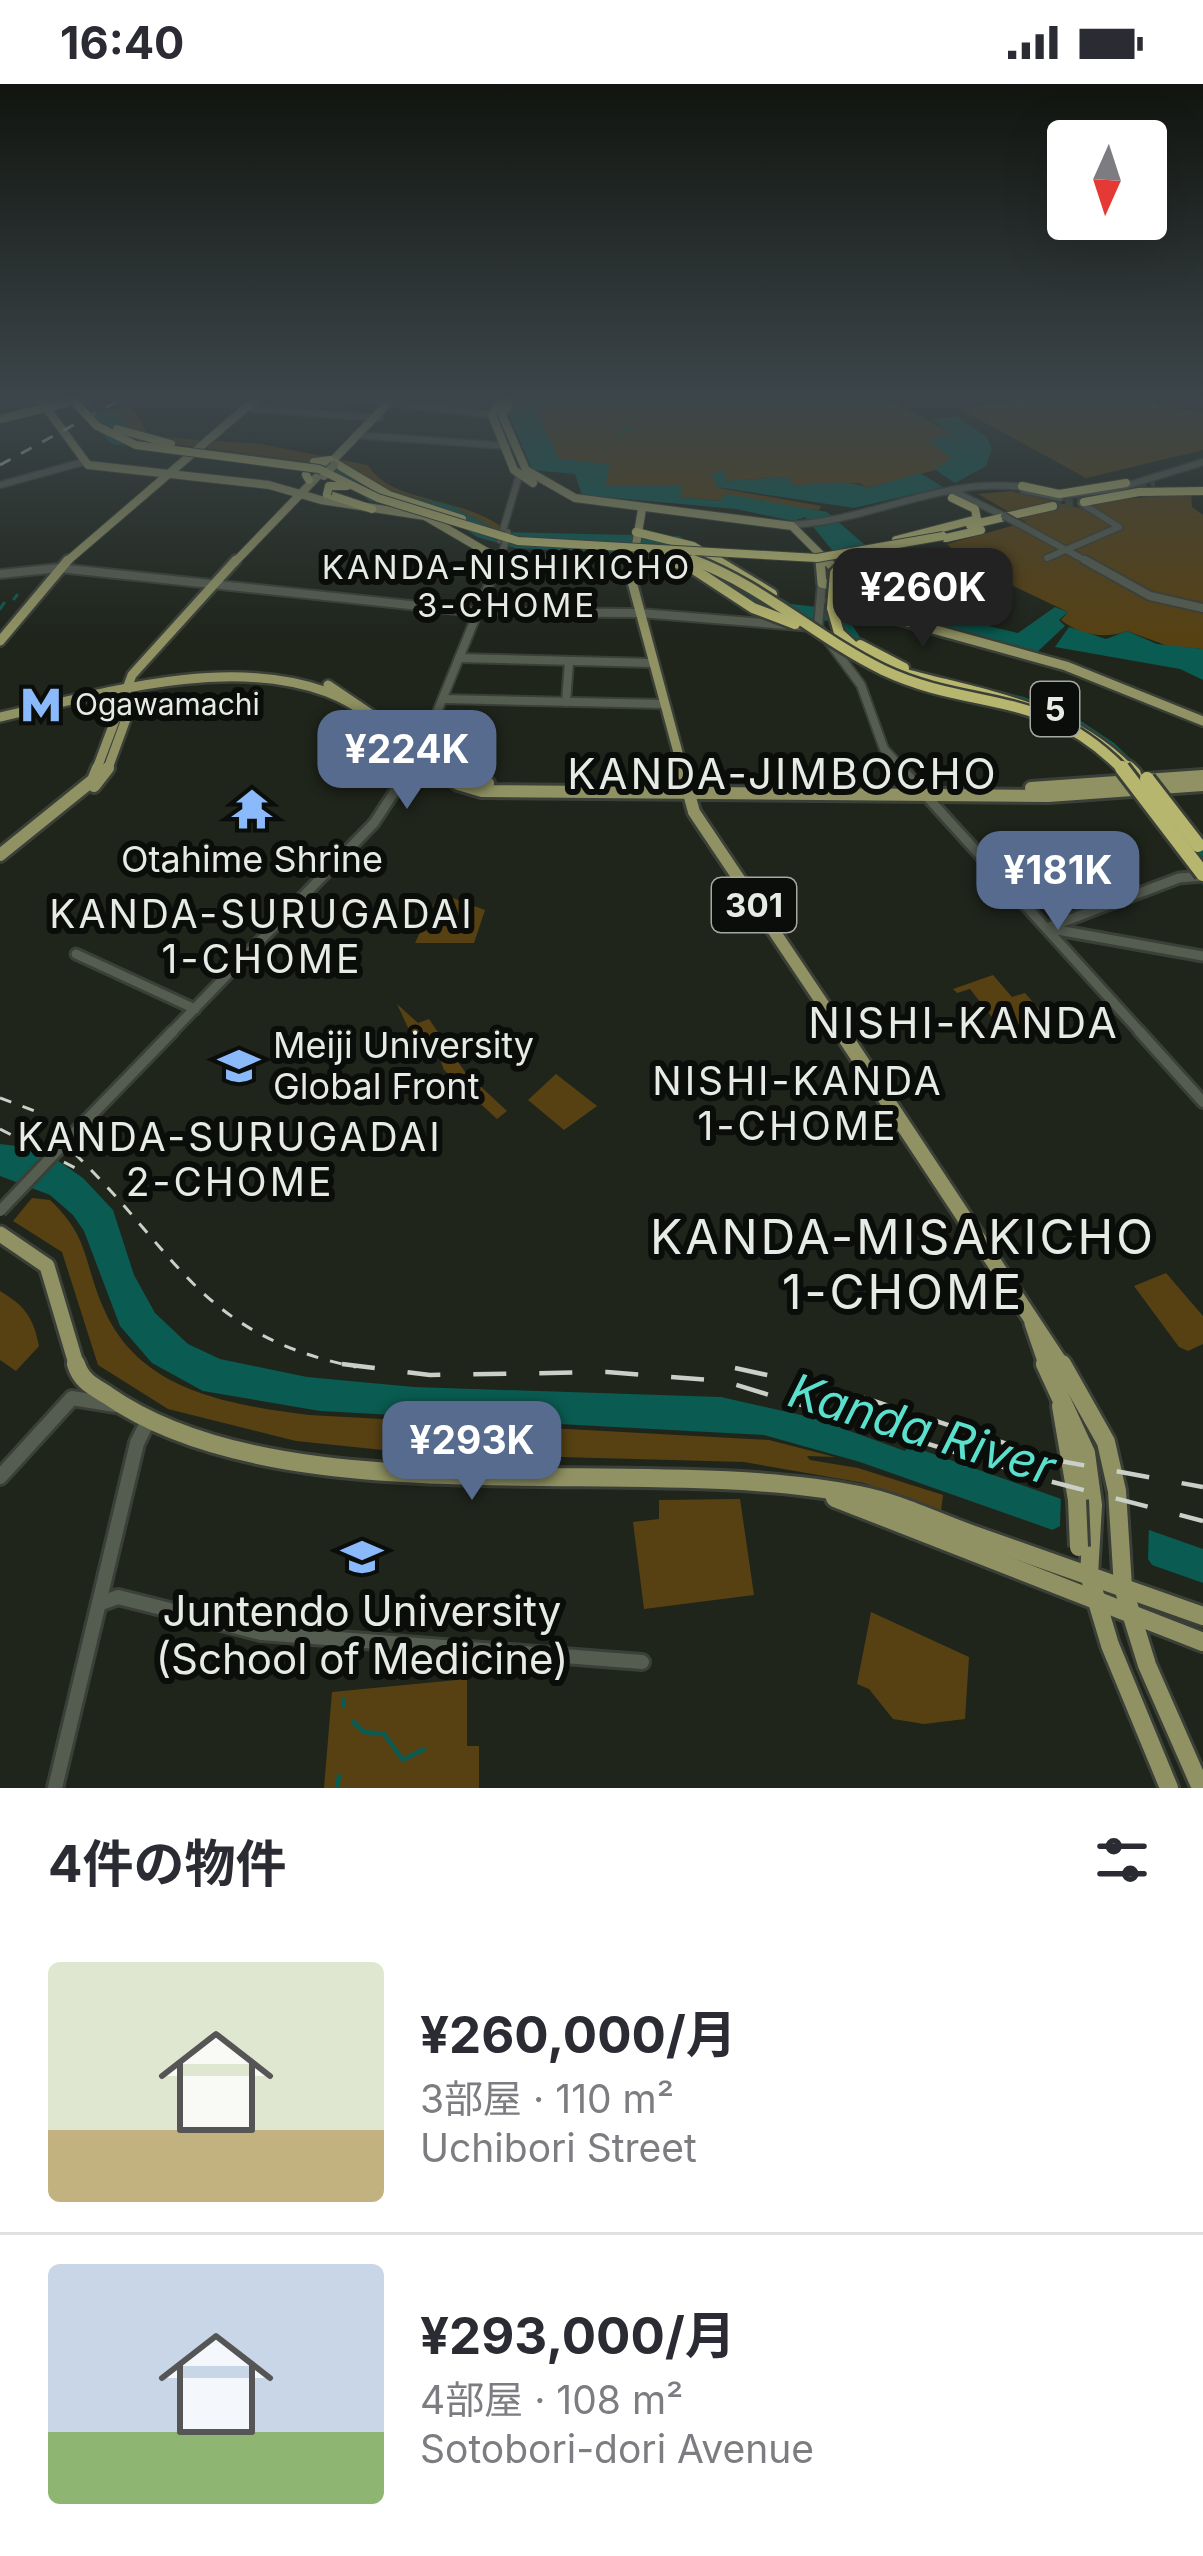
<!DOCTYPE html>
<html lang="ja">
<meta charset="utf-8">
<style>
:root{--surface:#fff;--page:#f7f7f7;--text:#2b2b33;--muted:#7c7c81;--line:#e1e1e2;--accent:#566b8d}
body{margin:0;font-family:Inter,"Noto Sans JP",sans-serif;background:var(--page);color:var(--text);height:100vh;display:flex;flex-direction:column;font-size:45px;white-space:nowrap}
*{box-sizing:border-box;margin:0}
p{font-size:39px;color:var(--muted)}
.icon{flex:none;width:66px;height:66px;fill:none;stroke:currentColor;stroke-width:2;stroke-linecap:round;stroke-linejoin:round}
.map{position:relative;height:1704px;overflow:hidden}
.panel{display:flex;flex-direction:column;background:var(--surface);flex:1}
.panel>*{flex:none}
.needle{width:78px;rotate:183deg}
.buttons{position:absolute;left:1047px;top:36px;display:grid;gap:24px}
.buttons a{display:grid;place-items:center;width:120px;height:120px;border-radius:12px;background:var(--surface);box-shadow:0 12px 48px #0002;font-size:60px}
.price{position:absolute;translate:-50% -102px;padding:0 27px;border-radius:24px;background:var(--accent);color:#fff;font-size:39px;line-height:78px;filter:drop-shadow(0 3px 6px #0008)}
.price::after{content:'';position:absolute;left:50%;top:72px;width:36px;height:27px;margin-left:-18px;background:inherit;clip-path:polygon(0 0,100% 0,50% 100%)}
.price.current{background:#222;color:#fff}
ul{padding:0;list-style:none}
li{display:flex;align-items:center;gap:36px;height:300px;padding:0 48px}
li+li{border-top:3px solid var(--line)}
li span{display:grid;place-items:center;flex:none;width:336px;height:240px;border-radius:12px;color:#555}
li>.icon{margin-inline-start:auto}
span .icon{width:144px;height:144px;fill:#fffc;stroke-width:1}
li b{font-size:51px}
h2{display:flex;justify-content:space-between;align-items:center;height:144px;padding:0 48px;font-size:51px}
.status{display:flex;justify-content:space-between;align-items:center;height:84px;padding:0 60px;background:var(--surface);direction:ltr}
.status svg{height:33px;fill:currentColor}
.map>svg:first-child{display:block}
</style>
<div class="status"><b>16:40</b><svg viewBox="0 0 49 12"><path d="M0 12V9h3v3zM5 12V6h3v6zM10 12V3h3v9zM15 12V0h3v12zM26 1h20v11H26zM47 4h2v5h-2z"/></svg></div>
<div class="map">
<svg width="1203" height="1704" viewBox="0 0 1203 1704">
<rect width="100%" height="100%" fill="#1f251b"/>
<!-- green -->
<g fill="#574113">
<polygon points="549,314 885,314 952,349 930,356 954,376 943,384 867,404 859,399 794,402 788,393 725,397 711,389 719,404 821,422 819,426 679,413 681,401 605,401 608,380 559,375 537,330"/>
<polygon points="1019,314 1149,314 1157,323 1203,328 1203,366 1086,394 962,326"/>
<path d="M131 323 147 348 158 353 261 360 368 381C391 420 459 411 503 444L500 448 450 421 389 409 354 384 159 358 135 352 98 328Z"/>
<path d="M1011 407 1084 425 1094 418 1191 409 1192 423 1203 431V565L1168 562 1127 547C1104 556 1078 550 1061 536L1068 528 969 481 947 460 1026 438 978 410Z"/>
<polygon points="439,809 485,826 474,859 415,859"/>
<polygon points="993,891 1012,913 1025,909 1046,933 1002,946 970,905 957,909 953,905"/>
<polygon points="397,920 418,939 429,935 465,988 507,1027 497,1035 444,986 440,975 426,968 429,963 410,948"/>
<polygon points="556,990 597,1022 564,1046 528,1016"/>
<path d="M32 1114 50 1116C90 1154 83 1177 103 1223 139 1308 228 1320 309 1331L769 1356 835 1373 807 1372 810 1376 858 1384 943 1411 941 1427 864 1399 744 1378 412 1369 296 1357 168 1325 98 1281 62 1168 13 1137Z"/>
<polygon points="1166,1189 1203,1232 1203,1260 1188,1267 1179,1263 1134,1202"/>
<path d="M0 1207C25 1222 33 1233 39 1262L16 1287 0 1276Z"/>
<polygon points="740,1415 754,1511 644,1525 633,1438 659,1435 659,1416"/>
<polygon points="871,1528 969,1573 965,1635 924,1640 893,1635 869,1605 857,1600"/>
<polygon points="467,1595 467,1662 479,1662 479,1704 324,1704 332,1608"/>
</g>
<!-- water -->
<g fill="#0a5b51">
<polygon points="63,314 86,314 99,329 120,329 133,349 172,361 354,384 389,409 450,421 500,448 679,452 791,520 843,526 863,558 908,584 1024,613 1078,635 1114,659 1149,692 1203,766 1203,801 1130,694 1067,643 857,575 829,537 775,530 709,485 679,472 515,464 477,453 442,430 369,417 339,390 112,360"/>
<polygon points="520,314 549,314 537,329 559,375 609,380 606,401 682,401 680,413 720,417 726,410 827,428 865,461 888,499 938,530 1018,549 1055,523 1068,528 1059,536 1065,542 1035,570 885,530 844,491 851,489 805,433 793,437 736,425 582,411 575,390 532,386 508,328"/>
<polygon points="956,332 987,353 992,365 986,382 955,399 934,385 952,375 928,356 951,349 933,336"/>
<path d="M726 388 725 397 788 393 794 402C814 400 850 395 868 404L920 389 943 403 854 424 717 403 711 389Z"/>
<polygon points="1069,543 1106,555 1127,547 1157,560 1203,565 1203,596 1180,585 1055,563"/>
<polygon points="0,1060 41,1065 83,1094 113,1126 134,1191 155,1229 188,1260 220,1275 307,1293 414,1303 721,1313 814,1334 905,1367 908,1361 1203,1465 1203,1499 860,1378 764,1351 320,1327 203,1307 152,1279 120,1242 84,1147 73,1131 50,1111 0,1092"/>
</g>
<!-- pier -->
<polygon fill="#1f251b" points="1061,1410 1149,1439 1148,1475 1159,1491 1045,1450 1060,1442"/>
<g fill="none" stroke-linecap="round" stroke-linejoin="round">
<!-- stream-far1 -->
<g stroke="#0a5b51" stroke-width="3">
<polyline points="482,321 488,314"/>
<polyline points="620,349 632,344"/>
<polyline points="14,515 17,511"/>
<polyline points="0,525 4,519"/>
</g>
<!-- stream -->
<g stroke="#0a5b51" stroke-width="4.5">
<polyline points="343,1622 344,1615"/>
<polyline points="353,1638 364,1648 384,1650 403,1676 424,1665"/>
<polyline points="337,1704 339,1692"/>
</g>
<!-- highway-tunnel -->
<polyline stroke="#3d4339" stroke-width="8" stroke-dasharray="8 4.5" stroke-linecap="butt" points="1053,422 1155,401"/>
<!-- minor-far4 casing -->
<g stroke="#3a3f37" stroke-width="9">
<g id="minor-far4">
<polyline points="351,314 492,331"/>
<polyline points="245,324 380,334"/>
<polyline points="355,351 507,362"/>
<polyline points="0,401 83,378"/>
<polyline points="1023,406 1060,414"/>
<polyline points="955,408 1004,432"/>
<polyline points="1056,412 1116,405 1203,378"/>
<polyline points="1017,439 1090,479"/>
<path d="M788 441C871 438 946 390 1029 404"/>
<polyline points="500,456 519,392 526,391"/>
<polyline points="1047,474 1119,443 1081,419"/>
<polyline points="632,475 680,476"/>
<polyline points="497,479 504,463"/>
</g>
</g>
<!-- minor-far3 casing -->
<g stroke="#3a3f37" stroke-width="12">
<g id="minor-far3">
<polyline points="1085,476 1150,512 1203,524"/>
<polyline points="0,490 59,484 476,528 640,529 813,543"/>
<polyline points="822,499 818,543 861,601 884,665 904,687"/>
<polyline points="828,517 859,517"/>
<polyline points="459,574 653,579"/>
<polyline points="443,615 664,620"/>
<polyline points="566,618 569,578"/>
<polyline points="408,687 422,665 499,476"/>
</g>
</g>
<!-- minor-far2 casing -->
<g stroke="#3a3f37" stroke-width="15">
<g id="minor-far2">
<polyline points="901,684 1142,950"/>
<polyline points="1047,844 1179,794 1203,792"/>
<polyline points="1052,845 1203,872"/>
<polyline points="76,870 195,925"/>
<polyline points="170,950 374,739 410,684"/>
</g>
</g>
<!-- minor-far1 casing -->
<g stroke="#3a3f37" stroke-width="16">
<g id="minor-far1">
<polyline points="1139,947 1203,1018"/>
<polyline points="77,1046 173,947"/>
</g>
</g>
<!-- minor casing -->
<g stroke="#3a3f37" stroke-width="20">
<g id="minor">
<polyline points="0,1393 72,1314 115,1321"/>
<polyline points="99,1520 118,1513 261,1549 642,1578"/>
<polyline points="55,1704 137,1359 148,1337"/>
</g>
</g>
<!-- major-far4 casing -->
<g stroke="#3a3f37" stroke-width="10">
<g id="major-far4">
<polyline points="39,314 88,381 269,401 321,416 425,432 497,474 632,475"/>
<polyline points="503,314 492,331 514,386 533,399"/>
<polyline points="513,314 502,331 526,386 575,414 792,442 829,479"/>
<polyline points="0,335 87,314"/>
<polyline points="820,472 821,479"/>
<polyline points="65,479 257,314"/>
<polyline points="234,479 393,314"/>
<polyline points="633,479 642,425"/>
</g>
</g>
<!-- major-far3 casing -->
<g stroke="#3a3f37" stroke-width="14">
<g id="major-far3">
<polyline points="634,476 631,494 683,687"/>
<polyline points="820,476 822,499 845,504"/>
<polyline points="826,476 882,531 1066,582 1203,637"/>
<polyline points="0,557 68,476"/>
<polyline points="328,601 455,687"/>
<path d="M0 633C100 610 226 571 327 608 369 624 405 660 440 687"/>
<polyline points="96,687 132,591 236,476"/>
<polyline points="107,687 126,635"/>
</g>
</g>
<!-- major-far2 casing -->
<g stroke="#3a3f37" stroke-width="18">
<g id="major-far2">
<polyline points="436,684 458,700 482,707 1048,712 1203,701"/>
<polyline points="451,684 488,699"/>
<polyline points="682,684 694,728 843,950"/>
<polyline points="94,702 108,684"/>
<polyline points="1031,704 1203,692"/>
<polyline points="0,771 93,696 98,684"/>
</g>
</g>
<!-- major-far1 casing -->
<g stroke="#3a3f37" stroke-width="21">
<g id="major-far1">
<polyline points="841,947 1063,1283"/>
<polyline points="0,1150 47,1182 77,1283"/>
<polyline points="1032,1239 1047,1283"/>
</g>
</g>
<!-- major casing -->
<g stroke="#3a3f37" stroke-width="24">
<g id="major">
<path d="M76 1280C81 1297 93 1302 107 1311 287 1437 643 1367 859 1411 896 1418 935 1437 971 1450 1048 1477 1126 1505 1203 1532"/>
<polyline points="1045,1280 1086,1369 1093,1421 1089,1491 1110,1561 1169,1704"/>
<polyline points="1062,1280 1106,1358 1117,1407 1123,1503 1147,1581 1201,1704"/>
<polyline points="1061,1322 1077,1416"/>
<polyline points="835,1414 1203,1558"/>
</g>
</g>
<!-- highway-far2 casing -->
<g stroke="#3a3f37" stroke-width="10">
<g id="highway-far2">
<polyline points="314,378 330,376"/>
<polyline points="335,379 389,411 462,435"/>
<polyline points="306,391 309,396"/>
<polyline points="1022,402 1059,410 1126,399"/>
<polyline points="327,410 372,425"/>
<polyline points="1084,418 1139,408 1203,407"/>
<polyline points="970,441 1053,422"/>
<polyline points="636,448 693,462 721,479"/>
<polyline points="946,454 981,446"/>
<polyline points="896,456 977,435 975,425 952,414"/>
</g>
</g>
<!-- highway-far1 casing -->
<g stroke="#3a3f37" stroke-width="15">
<g id="highway-far1">
<polyline points="716,476 772,510"/>
<polyline points="676,479 692,484"/>
<polyline points="832,524 839,549 864,572"/>
<polyline points="860,561 904,584"/>
<path d="M895 587C980 611 1067 620 1131 687"/>
</g>
</g>
<!-- highway casing -->
<g stroke="#3a3f37" stroke-width="20">
<polyline id="highway" points="1128,684 1134,690"/>
</g>
<!-- minor-far4 -->
<use href="#minor-far4" stroke="#555c50" stroke-width="6"/>
<!-- minor-far3 -->
<use href="#minor-far3" stroke="#555c50" stroke-width="8"/>
<!-- minor-far2 -->
<use href="#minor-far2" stroke="#555c50" stroke-width="9"/>
<!-- minor-far1 -->
<use href="#minor-far1" stroke="#555c50" stroke-width="10"/>
<!-- minor -->
<use href="#minor" stroke="#555c50" stroke-width="14"/>
<!-- major-far4 -->
<use href="#major-far4" stroke="#909263" stroke-width="8"/>
<!-- major-far3 -->
<use href="#major-far3" stroke="#909263" stroke-width="9"/>
<!-- major-far2 -->
<use href="#major-far2" stroke="#909263" stroke-width="12"/>
<!-- major-far1 -->
<use href="#major-far1" stroke="#909263" stroke-width="15"/>
<!-- major -->
<use href="#major" stroke="#909263" stroke-width="18"/>
<!-- highway-far2 -->
<use href="#highway-far2" stroke="#b7b66f" stroke-width="8"/>
<!-- highway-far1 -->
<use href="#highway-far1" stroke="#b7b66f" stroke-width="10"/>
<!-- highway -->
<use href="#highway" stroke="#b7b66f" stroke-width="14"/>
<!-- rail-far1 -->
<g stroke="#cacfc8" stroke-width="3" stroke-dasharray="12 12" stroke-linecap="butt">
<polyline points="0,381 123,314"/>
<polyline points="0,1014 35,1027"/>
<polyline points="0,1045 81,1087"/>
<path d="M74 1069C178 1169 199 1251 356 1283"/>
</g>
<!-- rail -->
<g stroke="#cacfc8" stroke-width="4.5" stroke-dasharray="33 33" stroke-linecap="butt">
<polyline points="342,1280 430,1291 607,1288 724,1297 1045,1396 1203,1437"/>
<polyline points="735,1284 849,1309 1060,1377 1203,1403"/>
</g>
<!-- minor-bridge-far1 casing -->
<g stroke="#3a3f37" stroke-width="9" stroke-linecap="butt">
<g id="minor-bridge-far1">
<polyline points="1004,432 1017,439"/>
<polyline points="504,463 508,448"/>
</g>
</g>
<!-- minor-bridge casing -->
<g stroke="#3a3f37" stroke-width="16" stroke-linecap="butt">
<polyline id="minor-bridge" points="0,1127 77,1046"/>
</g>
<!-- major-bridge-far1 casing -->
<g stroke="#3a3f37" stroke-width="10" stroke-linecap="butt">
<polyline id="major-bridge-far1" points="324,392 334,381"/>
</g>
<!-- major-bridge casing -->
<g stroke="#3a3f37" stroke-width="24" stroke-linecap="butt">
<polyline id="major-bridge" points="1077,1416 1079,1463"/>
</g>
<!-- highway-bridge-far2 casing -->
<g stroke="#3a3f37" stroke-width="10" stroke-linecap="butt">
<g id="highway-bridge-far2">
<polyline points="71,314 97,342 136,361 319,385 378,414 518,457 817,474 943,452"/>
<polyline points="117,345 171,360"/>
<polyline points="327,410 329,402 347,402"/>
<polyline points="668,469 701,479"/>
<polyline points="845,479 853,471"/>
</g>
</g>
<!-- highway-bridge-far1 casing -->
<g stroke="#3a3f37" stroke-width="15" stroke-linecap="butt">
<g id="highway-bridge-far1">
<path d="M693 476C763 502 817 554 883 586 972 628 1043 603 1124 687"/>
<polyline points="692,484 753,524 795,540"/>
<polyline points="832,524 835,489 848,476"/>
</g>
</g>
<!-- highway-bridge casing -->
<g stroke="#3a3f37" stroke-width="20" stroke-linecap="butt">
<g id="highway-bridge">
<polyline points="1122,684 1203,790"/>
<polyline points="1147,695 1198,761"/>
</g>
</g>
<!-- minor-bridge-far1 -->
<use href="#minor-bridge-far1" stroke="#555c50" stroke-width="6"/>
<!-- minor-bridge -->
<use href="#minor-bridge" stroke="#555c50" stroke-width="10"/>
<!-- major-bridge-far1 -->
<use href="#major-bridge-far1" stroke="#909263" stroke-width="8"/>
<!-- major-bridge -->
<use href="#major-bridge" stroke="#909263" stroke-width="18"/>
<!-- highway-bridge-far2 -->
<use href="#highway-bridge-far2" stroke="#b7b66f" stroke-width="8"/>
<!-- highway-bridge-far1 -->
<use href="#highway-bridge-far1" stroke="#b7b66f" stroke-width="10"/>
<!-- highway-bridge -->
<use href="#highway-bridge" stroke="#b7b66f" stroke-width="14"/>
</g>
<!-- sky -->
<linearGradient id="sky" x2="0" y2="1"><stop stop-color="#11140f"/><stop offset="0.57" stop-color="#3c464a"/><stop offset="1" stop-color="#3c464a" stop-opacity="0"/></linearGradient>
<rect width="1203" height="552" fill="url(#sky)"/>
<!-- icons -->
<defs>
<g id="metro-bare" transform="scale(3.24)"><path d="M-5.5 5V-5H-3L0 0L3-5H5.5V5H3V-.5L0 4L-3-.5V5Z" fill="#8abafc" stroke="#0a0d09" stroke-width="2.5" paint-order="stroke"/></g>
<g id="temple-bare" transform="scale(3.24)"><path d="M0-6L5-2H3V0L6.5 2.5H4V6H1.5V3h-3V6H-4V2.5H-6.5L-3 0V-2H-5Z" fill="#8abafc" stroke="#0a0d09" stroke-width="2.5" paint-order="stroke"/></g>
<g id="university-bare" transform="scale(3.24)"><path d="M0-5L7-2L0 1L-7-2ZM-4 1L0 2.5L4 1V4Q0 6-4 4Z" fill="#8abafc" stroke="#0a0d09" stroke-width="2.5" paint-order="stroke"/></g>
</defs>
<g fill-rule="evenodd">
<use href="#metro-bare" x="41" y="621"/>
<use href="#temple-bare" x="252" y="725"/>
<use href="#university-bare" x="239" y="982"/>
<use href="#university-bare" x="362" y="1473"/>
</g>
<g text-anchor="middle" stroke-width="12" stroke-linejoin="round" paint-order="stroke">
<!-- far-poi labels -->
<g font-size="30" fill="#e7ebe5" stroke="#0a0d09" text-anchor="start">
<text x="75" y="631">Ogawamachi</text>
</g>
<!-- far-neighbourhood labels -->
<g font-size="33" letter-spacing="3" fill="#e7ebe5" stroke="#0a0d09">
<text x="507" y="495">KANDA-NISHIKICHO<tspan x="507" dy="38">3-CHOME</tspan></text>
</g>
<!-- shield labels -->
<g fill="#0a0d09" stroke="#a5a8a3" stroke-width="3">
<rect x="1031" y="598" width="48" height="54" rx="9"/>
<rect x="712" y="794" width="84" height="54" rx="9"/>
</g>
<g font-size="33" font-weight="bold" fill="#e7ebe5">
<text x="1055" y="637">5</text>
<text x="754" y="833">301</text>
</g>
<!-- poi labels -->
<g font-size="36" fill="#e7ebe5" stroke="#0a0d09">
<text x="252" y="788">Otahime Shrine</text>
<text x="273" y="974" text-anchor="start">Meiji University<tspan x="273" dy="41">Global Front</tspan></text>
</g>
<!-- neighbourhood labels -->
<g font-size="39" letter-spacing="3" fill="#e7ebe5" stroke="#0a0d09">
<text x="262" y="844">KANDA-SURUGADAI<tspan x="262" dy="45">1-CHOME</tspan></text>
<text x="798" y="1011">NISHI-KANDA<tspan x="798" dy="45">1-CHOME</tspan></text>
<text x="230" y="1067">KANDA-SURUGADAI<tspan x="230" dy="45">2-CHOME</tspan></text>
</g>
<!-- quarter labels -->
<g font-size="42" letter-spacing="3" fill="#e7ebe5" stroke="#0a0d09">
<text x="783" y="705">KANDA-JIMBOCHO</text>
<text x="964" y="954">NISHI-KANDA</text>
</g>
<!-- near-poi labels -->
<g font-size="42" fill="#e7ebe5" stroke="#0a0d09">
<text x="362" y="1542">Juntendo University<tspan x="362" dy="48">(School of Medicine)</tspan></text>
</g>
<!-- near-neighbourhood labels -->
<g font-size="48" letter-spacing="3" fill="#e7ebe5" stroke="#0a0d09">
<text x="903" y="1170">KANDA-MISAKICHO<tspan x="903" dy="55">1-CHOME</tspan></text>
</g>
<!-- near-water labels -->
<g font-size="48" font-style="italic" fill="#5ae0cd" stroke="#0a0d09">
<text transform="translate(922 1345) rotate(17)" y="17">Kanda River</text>
</g>
</g>
</svg>
<div class="buttons">
<a><svg class="needle" viewBox="-14 -14 28 28"><path d="M0-13l5 13h-10z" fill="#e53935"/><path d="M0 13l5-13h-10z" fill="#7c7c81"/></svg></a>
</div>
<b class="price current" style="left:923px;top:566px">¥260K</b>
<b class="price" style="left:407px;top:728px">¥224K</b>
<b class="price" style="left:1058px;top:849px">¥181K</b>
<b class="price" style="left:472px;top:1419px">¥293K</b>
</div>
<section class="panel">
<h2>4件の物件<svg class="icon" aria-label="filters" viewBox="0 0 24 24"><path d="M4 7h16M4 17h16"/><circle cx="9" cy="7" r="2"/><circle cx="15" cy="17" r="2"/></svg></h2>
<ul>
<li><span style="background:linear-gradient(#dfe7d0 70%,#c2b280 0)"><svg class="icon" aria-label="home" viewBox="0 0 24 24"><path d="M3 11l9-7 9 7M6 9v11h12V9"/></svg></span><div><b>¥260,000/月</b><p>3部屋 · 110 m²</p><p>Uchibori Street</p></div></li>
<li><span style="background:linear-gradient(#c9d6e8 70%,#8fb573 0)"><svg class="icon" aria-label="home" viewBox="0 0 24 24"><path d="M3 11l9-7 9 7M6 9v11h12V9"/></svg></span><div><b>¥293,000/月</b><p>4部屋 · 108 m²</p><p>Sotobori-dori Avenue</p></div></li>
</ul>
</section>
